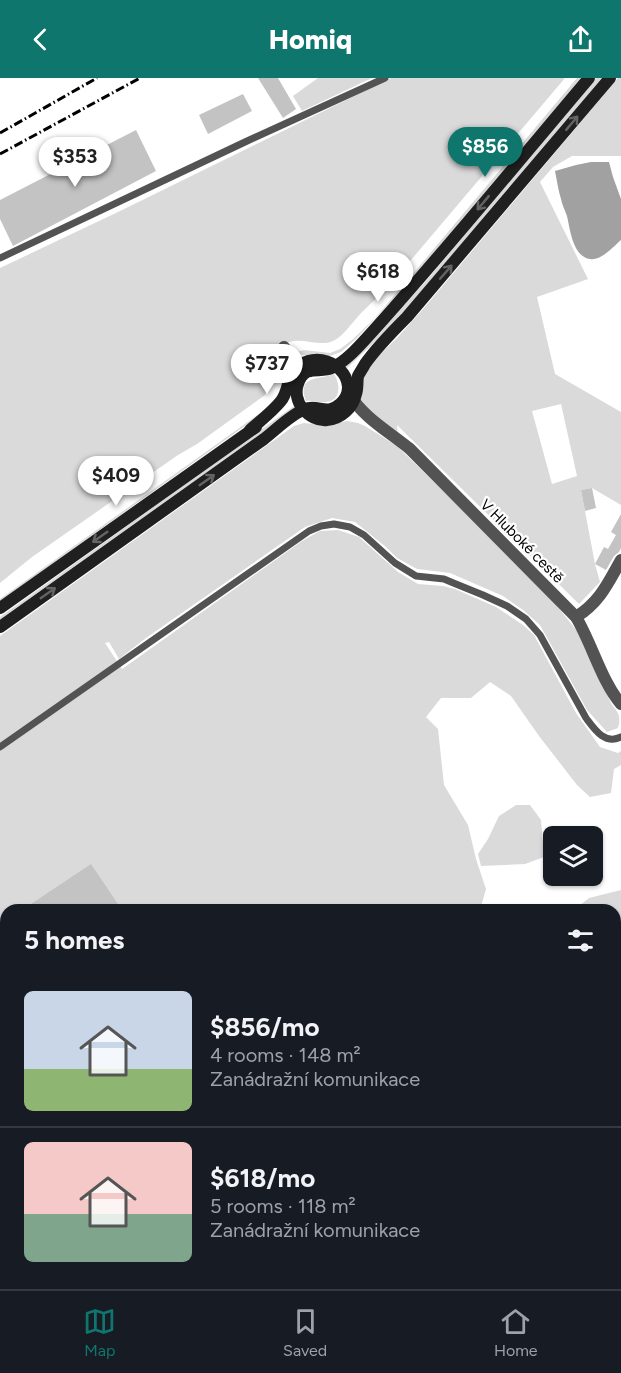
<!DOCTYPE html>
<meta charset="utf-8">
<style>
:root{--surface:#171b24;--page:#20242c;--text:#f1f3f6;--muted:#9ea1a6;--line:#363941;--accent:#0f766e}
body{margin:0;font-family:Figtree,sans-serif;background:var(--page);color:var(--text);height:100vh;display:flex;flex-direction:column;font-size:22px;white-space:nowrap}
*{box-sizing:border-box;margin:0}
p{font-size:20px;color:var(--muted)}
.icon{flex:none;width:33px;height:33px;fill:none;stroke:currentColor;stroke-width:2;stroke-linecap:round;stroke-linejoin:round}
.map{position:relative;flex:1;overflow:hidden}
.drawer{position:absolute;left:0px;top:826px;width:621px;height:386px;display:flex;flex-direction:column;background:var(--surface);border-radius:18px 18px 0 0;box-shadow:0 2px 4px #0004}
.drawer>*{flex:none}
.tools{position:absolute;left:543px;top:748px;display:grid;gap:12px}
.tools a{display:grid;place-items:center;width:60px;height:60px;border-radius:9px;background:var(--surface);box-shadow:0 2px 4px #0004;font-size:30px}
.price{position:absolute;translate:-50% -51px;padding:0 14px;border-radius:21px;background:#fff;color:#222;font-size:20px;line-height:39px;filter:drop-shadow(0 2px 3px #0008)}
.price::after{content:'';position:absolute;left:50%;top:36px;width:18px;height:14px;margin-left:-9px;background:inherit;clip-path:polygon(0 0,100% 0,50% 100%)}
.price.current{background:var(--accent);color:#fff}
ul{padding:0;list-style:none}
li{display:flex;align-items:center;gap:18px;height:150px;padding:0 24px}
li+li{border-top:2px solid var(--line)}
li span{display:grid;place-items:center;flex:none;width:168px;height:120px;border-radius:9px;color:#555}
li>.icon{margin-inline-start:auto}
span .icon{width:72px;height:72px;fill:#fffc;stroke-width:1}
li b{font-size:26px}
h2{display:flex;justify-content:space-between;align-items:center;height:72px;padding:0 24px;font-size:26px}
header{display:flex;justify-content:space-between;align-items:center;height:78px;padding:0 24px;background:var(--accent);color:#fff;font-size:27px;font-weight:800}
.tab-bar{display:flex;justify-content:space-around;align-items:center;height:84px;border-top:2px solid var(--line);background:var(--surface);font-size:16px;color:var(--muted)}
.tab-bar a{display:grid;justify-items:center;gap:3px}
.tab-bar .current{color:var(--accent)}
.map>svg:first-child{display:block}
</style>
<header><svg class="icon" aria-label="back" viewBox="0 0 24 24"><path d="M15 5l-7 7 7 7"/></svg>Homiq<svg class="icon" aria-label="share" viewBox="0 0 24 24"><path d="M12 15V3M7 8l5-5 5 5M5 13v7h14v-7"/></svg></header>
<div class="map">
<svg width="621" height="1211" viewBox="0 0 621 1211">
<rect width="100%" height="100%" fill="#fff"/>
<!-- green -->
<g fill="#dadada" fill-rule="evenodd">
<polygon points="318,0 372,0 302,33 293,18"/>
<path d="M391 0H565L389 208C380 217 371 225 362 234 353 243 344 258 333 263 314 271 295 252 276 273 265 286 272 295 269 308 268 311 266 314 265 317L197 366 178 377 32 479 0 505V190L118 134Z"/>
<polygon points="577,0 581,0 422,190 356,261 341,274 330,278 309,278 299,276 297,274 304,272 330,275 340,271 352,262 375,240 422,185"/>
<polygon points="596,0 602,0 463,166 394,246 346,291 343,288 390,242 426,203"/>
<path d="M618 0H621V78H572L553 89 540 104 588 201 537 219 555 296 621 334V427L592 410 581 412 595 486 600 504 579 526 397 347 398 358 360 324 363 299 372 284 397 260 424 230ZM561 326 577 398 552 406 532 333Z"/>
<path d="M284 284 286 296 280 317 263 335 0 523V521L270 328C276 320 282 310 283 299 284 294 283 289 284 284Z"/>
<path d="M334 296C340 305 342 323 326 324 319 325 313 322 306 323 296 297 320 302 334 296Z"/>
<polygon points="294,328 296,332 0,543 0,539"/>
<path d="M347 343 358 345 365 348 397 368 544 512 577 553 612 627C619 635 621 639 618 650L607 654 587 632 540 547 523 532 503 518 450 495 417 491 397 480 386 469 355 444 332 440 305 449 146 560 119 581 109 564 105 565 122 591 302 463 320 453 338 452 359 459 398 494 418 506 443 508 455 511 496 529 523 547 534 557 576 635 600 669 618 675 621 673V687L614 691 611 715 590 719 577 707 539 658 511 618 490 604 471 620H441L426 639 438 651 444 707 468 747 476 781 486 811 480 832H6V1206H12L7 1211H0V558L294 348 304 345 325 347Z"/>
<polygon points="516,727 530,727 541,742 544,779 525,786 481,788 478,776 488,761 499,738"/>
<polygon points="621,812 621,1211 206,1211 201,1207 190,1211 51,1211 49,1208 43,1211 27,1211 32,1206 615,1206 615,832 574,832 589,820"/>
</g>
<!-- water -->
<path fill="#a1a1a1" d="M591 84H609L613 99 621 121V162C613 169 601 183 590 181 573 179 570 151 567 138 565 132 562 127 561 121 558 112 557 102 555 93L576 87Z"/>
<!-- building -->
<g fill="#c3c3c3">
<polygon points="258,0 278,0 296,31 283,40"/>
<polygon points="243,16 252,33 208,56 199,37"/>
<polygon points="136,52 156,93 13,168 0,141 0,122"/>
<polygon points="592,410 596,430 585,433 581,412"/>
<polygon points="621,436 621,470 619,474 614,478 606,492 595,486 604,469 608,471 616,457 611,454"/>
<polygon points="91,786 122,832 22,832"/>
</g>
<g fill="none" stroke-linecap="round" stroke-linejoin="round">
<!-- service -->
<g stroke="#535353" stroke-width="7">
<polyline points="0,180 245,64 385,0"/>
<path d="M0 669 309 453 321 448 334 446 350 449 364 457 395 485 416 498 444 501 451 504 483 517 507 528 526 541 540 557 586 640C595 652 605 667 621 659"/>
<polyline points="0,1145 6,1141"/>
<polyline points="20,1211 25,1206"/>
</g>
<!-- minor -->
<g stroke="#535353" stroke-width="12">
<polyline points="284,269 290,278 290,283 297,301"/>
<path d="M349 316C364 340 388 353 410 371L576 539C592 566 602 604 621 626"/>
<path d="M576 539C600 524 608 505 621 482"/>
</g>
<!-- secondary -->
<g stroke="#202020" stroke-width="12">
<path d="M589 0C517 85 447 171 373 253 361 266 348 282 332 290 320 296 305 285 298 306 295 314 297 324 303 331 309 338 318 343 327 342 341 341 353 330 356 316 358 311 357 304 358 298 360 294 363 290 365 286 377 269 392 254 407 239L610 0"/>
<polyline points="0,530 256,349"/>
<path d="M0 549 264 361C277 351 290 337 305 331 318 326 327 338 340 326 364 305 329 268 300 287 286 296 290 312 281 323 272 334 260 343 250 352"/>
</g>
<!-- rail -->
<g stroke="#000" stroke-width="3" stroke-dasharray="9 3 1.5 3" stroke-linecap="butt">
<polyline points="0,55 97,0"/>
<polyline points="0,76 140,0"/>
</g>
</g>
<!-- one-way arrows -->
<defs><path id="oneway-shaft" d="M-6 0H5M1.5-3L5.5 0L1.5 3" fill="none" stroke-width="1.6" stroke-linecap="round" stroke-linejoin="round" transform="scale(1.5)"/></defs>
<g stroke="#636363">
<use href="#oneway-shaft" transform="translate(572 45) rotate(-50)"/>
<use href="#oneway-shaft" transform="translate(483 125) rotate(130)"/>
<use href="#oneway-shaft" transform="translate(446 194) rotate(-49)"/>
<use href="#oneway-shaft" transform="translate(207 402) rotate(-35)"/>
<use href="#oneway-shaft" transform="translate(100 459) rotate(145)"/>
<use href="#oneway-shaft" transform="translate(48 515) rotate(-35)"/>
</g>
<g text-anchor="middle" stroke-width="4.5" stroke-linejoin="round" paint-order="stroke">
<!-- street labels -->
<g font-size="15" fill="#000" stroke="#fff">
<text transform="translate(522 463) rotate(45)" y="5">V Hluboké cestě</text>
</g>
</g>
</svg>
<div class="tools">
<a><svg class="icon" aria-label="layers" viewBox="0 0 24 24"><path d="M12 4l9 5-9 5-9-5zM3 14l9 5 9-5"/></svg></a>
</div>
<b class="price current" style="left:485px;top:100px">$856</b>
<b class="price" style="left:75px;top:110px">$353</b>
<b class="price" style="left:378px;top:225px">$618</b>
<b class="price" style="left:267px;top:317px">$737</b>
<b class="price" style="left:116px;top:429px">$409</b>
<section class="drawer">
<h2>5 homes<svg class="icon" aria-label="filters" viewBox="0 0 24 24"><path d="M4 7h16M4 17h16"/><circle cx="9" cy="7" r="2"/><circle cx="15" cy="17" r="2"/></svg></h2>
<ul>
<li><span style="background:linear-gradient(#c9d6e8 65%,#8fb573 0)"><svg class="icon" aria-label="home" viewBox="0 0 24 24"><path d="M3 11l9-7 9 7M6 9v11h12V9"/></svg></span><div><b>$856/mo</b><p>4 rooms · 148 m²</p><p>Zanádražní komunikace</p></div></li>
<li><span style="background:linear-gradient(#f6c9c9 60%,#7fa58c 0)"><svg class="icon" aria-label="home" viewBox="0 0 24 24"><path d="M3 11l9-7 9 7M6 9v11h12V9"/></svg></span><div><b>$618/mo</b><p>5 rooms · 118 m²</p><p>Zanádražní komunikace</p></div></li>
</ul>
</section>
</div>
<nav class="tab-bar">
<a class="current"><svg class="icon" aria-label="map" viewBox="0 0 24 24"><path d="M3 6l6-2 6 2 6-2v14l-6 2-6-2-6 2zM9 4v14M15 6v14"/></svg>Map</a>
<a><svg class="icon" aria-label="saved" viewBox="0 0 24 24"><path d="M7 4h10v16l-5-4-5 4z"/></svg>Saved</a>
<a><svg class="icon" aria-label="home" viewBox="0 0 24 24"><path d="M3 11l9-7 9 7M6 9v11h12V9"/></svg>Home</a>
</nav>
